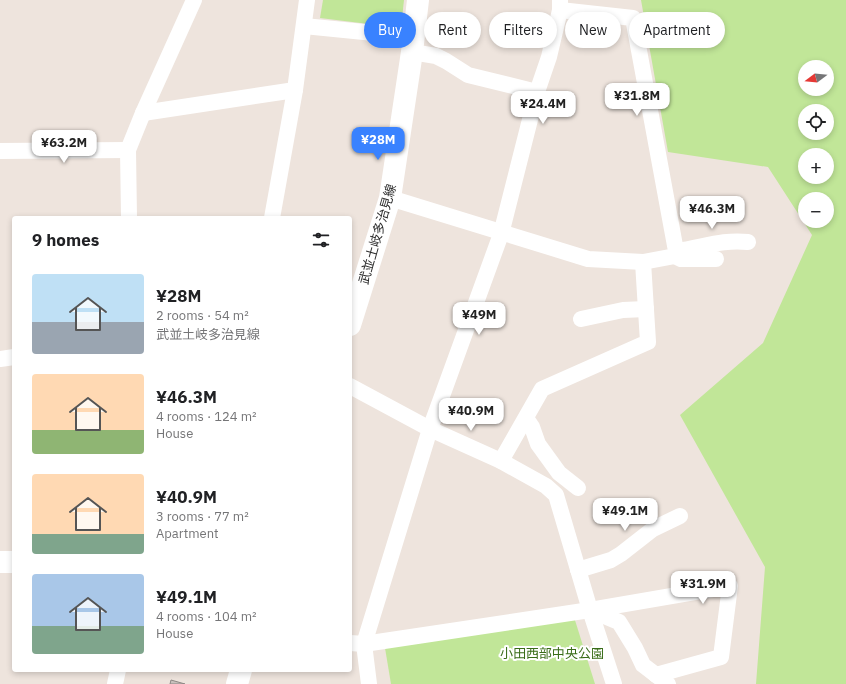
<!DOCTYPE html>
<meta charset="utf-8">
<style>
:root{--surface:#fff;--page:#f6f6f6;--text:#202124;--muted:#757577;--accent:#3982ff}
body{margin:0;font-family:"IBM Plex Sans","Noto Sans JP",sans-serif;background:var(--page);color:var(--text);height:100vh;display:flex;flex-direction:column;font-size:15px;white-space:nowrap}
*{box-sizing:border-box;margin:0}
p{font-size:13px;color:var(--muted)}
.icon{flex:none;width:22px;height:22px;fill:none;stroke:currentColor;stroke-width:2;stroke-linecap:round;stroke-linejoin:round}
.map{position:relative;flex:1;overflow:hidden}
.details{position:absolute;left:12px;top:216px;width:340px;height:456px;display:flex;flex-direction:column;background:var(--surface);border-radius:4px;box-shadow:0 2px 6px #0003}
.details>*{flex:none}
.banner{position:absolute;left:364px;top:12px;width:380px;height:36px;display:flex;gap:8px}
.needle{width:26px;rotate:254deg}
.fabs{position:absolute;left:798px;top:60px;display:grid;gap:8px}
.fabs a{display:grid;place-items:center;width:36px;height:36px;border-radius:50%;background:var(--surface);box-shadow:0 2px 6px #0003;font-size:20px}
.price{position:absolute;translate:-50% -34px;padding:0 9px;border-radius:8px;background:#fff;color:#222;font-size:13px;line-height:26px;filter:drop-shadow(0 1px 2px #0008)}
.price::after{content:'';position:absolute;left:50%;top:24px;width:12px;height:9px;margin-left:-6px;background:inherit;clip-path:polygon(0 0,100% 0,50% 100%)}
.price.active{background:var(--accent);color:#fff}
ul{padding:0;list-style:none}
li{display:flex;align-items:center;gap:12px;height:100px;padding:0 20px}
li span{display:grid;place-items:center;flex:none;width:112px;height:80px;border-radius:4px;color:#555}
li>.icon{margin-inline-start:auto}
span .icon{width:48px;height:48px;fill:#fffc;stroke-width:1}
li b{font-size:17px}
h2{display:flex;justify-content:space-between;align-items:center;height:48px;padding:0 20px;font-size:17px}
.chip{padding:0 14px;border-radius:18px;background:var(--surface);box-shadow:0 2px 6px #0003;font-size:14px;line-height:36px}
.chip.active{background:var(--accent);color:#fff}
.map>svg:first-child{display:block}
</style>
<div class="map">
<svg width="846" height="684" viewBox="0 0 846 684">
<rect width="100%" height="100%" fill="#eee4dd"/>
<!-- green -->
<g fill="#c1e698" fill-rule="evenodd">
<polygon points="323,0 404,0 401,28 320,18"/>
<path d="M641 0H846V684H756L765 567 680 415 763 343 812 235 768 167 668 152ZM805 67H827V89H805ZM805 111H827V133H805ZM805 155H827V177H805ZM805 199H827V221H805Z"/>
<polygon points="574,617 595,684 391,684 385,648"/>
</g>
<!-- building -->
<polygon fill="#c9c1bd" stroke="#8d8784" points="171,680 185,684 170,684"/>
<g fill="none" stroke-linecap="round" stroke-linejoin="round">
<!-- street -->
<g stroke="#fff" stroke-width="16">
<polyline points="304,26 414,37"/>
<polyline points="412,52 436,56 446,61 468,75 537,92"/>
<polyline points="143,113 295,90"/>
<polyline points="0,151 128,150"/>
<polyline points="390,198 588,259 643,262 675,256 676,251 633,18 560,10"/>
<polyline points="129,218 128,150 143,113 194,0"/>
<polyline points="272,218 295,90 307,0"/>
<path d="M676 251C702 248 721 239 748 242"/>
<polyline points="675,256 681,259 716,259"/>
<polyline points="581,319 623,310 646,309"/>
<polyline points="0,359 14,357"/>
<polyline points="350,386 430,429 501,461 546,486 556,495 590,610 614,684"/>
<polyline points="526,418 532,427 538,444 559,473 578,488"/>
<polyline points="501,461 542,389 648,342 643,262"/>
<polyline points="578,570 611,560 621,554 653,529 680,516"/>
<polyline points="590,610 619,622 635,648 643,665 668,684"/>
<polyline points="350,643 364,644 590,610 730,586 721,657 656,675"/>
<polyline points="115,684 118,670"/>
<polyline points="369,684 364,644 430,429 501,234 537,92 549,57 560,10 560,0"/>
</g>
<!-- secondary -->
<g stroke="#fff" stroke-width="22">
<polyline points="350,325 390,198 412,52 418,0"/>
<polyline points="0,562 14,562"/>
<polyline points="237,684 241,670"/>
</g>
</g>
<g text-anchor="middle" stroke-width="4" stroke-linejoin="round" paint-order="stroke">
<!-- street labels -->
<g font-size="13" fill="#2c2c2c" stroke="#fff">
<text transform="translate(377 234) rotate(-74)" y="5">武並土岐多治見線</text>
</g>
<!-- park labels -->
<g font-size="13" fill="#396c18" stroke="#fff">
<text x="552" y="658">小田西部中央公園</text>
</g>
</g>
</svg>
<div class="fabs">
<a><svg class="needle" viewBox="-14 -14 28 28"><path d="M0-13l5 13h-10z" fill="#e53935"/><path d="M0 13l5-13h-10z" fill="#757577"/></svg></a>
<a><svg class="icon" aria-label="locate" viewBox="0 0 24 24"><circle cx="12" cy="12" r="6"/><path d="M12 2v4M12 18v4M2 12h4M18 12h4"/></svg></a>
<a>+</a>
<a>−</a>
</div>
<b class="price" style="left:637px;top:117px">¥31.8M</b>
<b class="price" style="left:543px;top:125px">¥24.4M</b>
<b class="price active" style="left:378px;top:161px">¥28M</b>
<b class="price" style="left:64px;top:164px">¥63.2M</b>
<b class="price" style="left:712px;top:230px">¥46.3M</b>
<b class="price" style="left:479px;top:336px">¥49M</b>
<b class="price" style="left:471px;top:432px">¥40.9M</b>
<b class="price" style="left:625px;top:532px">¥49.1M</b>
<b class="price" style="left:703px;top:605px">¥31.9M</b>
<div class="banner">
<a class="chip active">Buy</a>
<a class="chip">Rent</a>
<a class="chip">Filters</a>
<a class="chip">New</a>
<a class="chip">Apartment</a>
</div>
<section class="details">
<h2>9 homes<svg class="icon" aria-label="filters" viewBox="0 0 24 24"><path d="M4 7h16M4 17h16"/><circle cx="9" cy="7" r="2"/><circle cx="15" cy="17" r="2"/></svg></h2>
<ul>
<li><span style="background:linear-gradient(#bfe0f5 60%,#9aa5b1 0)"><svg class="icon" aria-label="home" viewBox="0 0 24 24"><path d="M3 11l9-7 9 7M6 9v11h12V9"/></svg></span><div><b>¥28M</b><p>2 rooms · 54 m²</p><p>武並土岐多治見線</p></div></li>
<li><span style="background:linear-gradient(#ffd9b3 70%,#8fb573 0)"><svg class="icon" aria-label="home" viewBox="0 0 24 24"><path d="M3 11l9-7 9 7M6 9v11h12V9"/></svg></span><div><b>¥46.3M</b><p>4 rooms · 124 m²</p><p>House</p></div></li>
<li><span style="background:linear-gradient(#ffd9b3 75%,#7fa58c 0)"><svg class="icon" aria-label="home" viewBox="0 0 24 24"><path d="M3 11l9-7 9 7M6 9v11h12V9"/></svg></span><div><b>¥40.9M</b><p>3 rooms · 77 m²</p><p>Apartment</p></div></li>
<li><span style="background:linear-gradient(#a9c7e8 65%,#7fa58c 0)"><svg class="icon" aria-label="home" viewBox="0 0 24 24"><path d="M3 11l9-7 9 7M6 9v11h12V9"/></svg></span><div><b>¥49.1M</b><p>4 rooms · 104 m²</p><p>House</p></div></li>
</ul>
</section>
</div>
